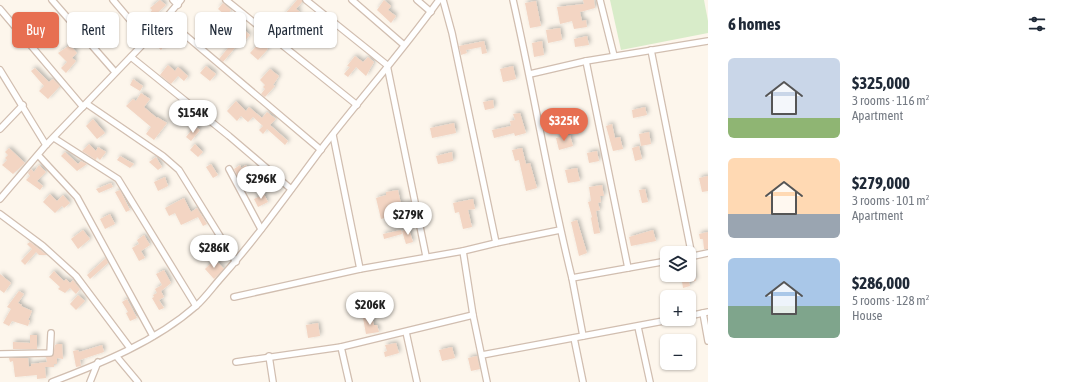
<!DOCTYPE html>
<meta charset="utf-8">
<style>
:root{--surface:#fff;--page:#f6f6f7;--text:#1f2937;--muted:#747a83;--accent:#e76f51}
body{margin:0;font-family:"Asap Condensed",sans-serif;background:var(--page);color:var(--text);height:100vh;display:flex;flex-direction:column;font-size:15px;white-space:nowrap}
*{box-sizing:border-box;margin:0}
p{font-size:13px;color:var(--muted)}
.icon{flex:none;width:22px;height:22px;fill:none;stroke:currentColor;stroke-width:2;stroke-linecap:round;stroke-linejoin:round}
.map{position:relative;flex:1;overflow:hidden}
.sheet{display:flex;flex-direction:column;background:var(--surface);width:360px}
.sheet>*{flex:none}
.banner{position:absolute;left:12px;top:12px;width:380px;height:36px;display:flex;gap:8px}
.fabs{position:absolute;left:660px;top:246px;display:grid;gap:8px}
.fabs a{display:grid;place-items:center;width:36px;height:36px;border-radius:6px;background:var(--surface);box-shadow:0 1px 3px #0004;font-size:20px}
.price{position:absolute;translate:-50% -34px;padding:0 9px;border-radius:14px;background:#fff;color:#222;font-size:13px;line-height:26px;filter:drop-shadow(0 1px 2px #0008)}
.price::after{content:'';position:absolute;left:50%;top:24px;width:12px;height:9px;margin-left:-6px;background:inherit;clip-path:polygon(0 0,100% 0,50% 100%)}
.price.on{background:var(--accent);color:#fff}
ul{padding:0;list-style:none}
li{display:flex;align-items:center;gap:12px;height:100px;padding:0 20px}
li span{display:grid;place-items:center;flex:none;width:112px;height:80px;border-radius:6px;color:#555}
li>.icon{margin-inline-start:auto}
span .icon{width:48px;height:48px;fill:#fffc;stroke-width:1}
li b{font-size:17px}
h2{display:flex;justify-content:space-between;align-items:center;height:48px;padding:0 20px;font-size:17px}
.tag{padding:0 14px;border-radius:6px;background:var(--surface);box-shadow:0 1px 3px #0004;font-size:14px;line-height:36px}
.tag.on{background:var(--accent);color:#fff}
main{display:flex;flex:1;min-height:0}
.map>svg:first-child{display:block}
</style>
<main>
<div class="map">
<svg width="708" height="382" viewBox="0 0 708 382">
<defs>
<filter id="shadow"><feDropShadow dx="2" dy="-2" stdDeviation="2" flood-color="#0004"/></filter>
</defs>
<rect width="100%" height="100%" fill="#fdf6ec"/>
<!-- green -->
<polygon fill="#d8ecc9" points="610,0 704,0 708,21 708,33 621,50"/>
<!-- building -->
<g fill="#f3d5c3" filter="url(#shadow)">
<polygon points="160,0 166,5 155,15 159,19 148,30 143,25 153,16 150,13 152,10 150,8"/>
<polygon points="297,0 302,0 302,2 296,9 300,12 292,22 284,15"/>
<polygon points="384,0 391,6 388,10 396,16 391,23 377,10"/>
<polygon points="583,0 594,0 595,8 580,12 582,21 586,20 587,27 574,29 572,21 560,24 557,7 584,4"/>
<polygon points="536,1 541,26 530,28 525,3"/>
<polygon points="223,3 231,10 226,16 218,9"/>
<polygon points="207,25 219,36 215,40 203,29"/>
<polygon points="238,27 240,30 242,28 250,35 241,45 239,43 223,62 219,59 232,43 229,41"/>
<polygon points="560,28 562,40 548,43 546,30"/>
<polygon points="159,36 167,43 161,50 153,43"/>
<polygon points="587,36 589,45 575,47 574,39"/>
<polygon points="484,41 487,53 482,54 481,47 466,50 467,53 461,55 459,46"/>
<polygon points="542,41 544,55 534,57 532,43"/>
<polygon points="260,42 268,49 258,60 250,53"/>
<polygon points="70,45 77,53 72,58 76,61 66,73 61,68 67,62 58,53"/>
<polygon points="355,56 363,62 368,57 374,62 366,76 356,67 348,77 344,74 350,67 347,66"/>
<polygon points="168,65 175,71 178,67 188,76 184,81 178,76 171,84 160,75"/>
<polygon points="206,66 216,74 210,81 200,73"/>
<polygon points="513,66 516,79 503,82 500,69"/>
<polygon points="35,68 49,82 53,79 60,86 48,99 39,91 44,86 31,71"/>
<polygon points="270,69 279,76 273,85 275,86 265,97 261,94 265,89 263,87 265,85 260,80"/>
<polygon points="133,79 143,86 140,91 130,85"/>
<polygon points="141,93 150,99 144,107 157,118 157,117 167,123 154,140 146,134 151,127 126,106 133,99 136,101"/>
<polygon points="493,100 494,108 485,110 483,102"/>
<polygon points="236,101 246,111 249,107 262,118 267,112 276,119 270,125 288,141 285,145 267,129 263,134 259,130 263,126 253,117 248,122 241,116 237,121 227,111"/>
<polygon points="645,107 647,115 633,118 632,110"/>
<polygon points="520,113 526,133 515,136 514,133 494,138 492,130 511,126 510,121 515,120 513,114"/>
<polygon points="93,119 105,133 97,139 86,126"/>
<polygon points="454,123 456,133 432,138 430,128"/>
<polygon points="612,124 615,138 620,137 623,149 613,151 606,126"/>
<polygon points="195,126 200,130 191,141 186,137"/>
<polygon points="649,132 651,144 641,146 639,134"/>
<polygon points="570,135 573,146 559,150 556,138"/>
<polygon points="89,144 96,151 98,147 106,152 100,160 97,157 96,160 82,151"/>
<polygon points="195,144 203,152 198,157 190,150"/>
<polygon points="639,146 642,159 635,161 632,148"/>
<polygon points="9,148 25,163 13,174 2,165 7,160 5,158 8,155 5,152"/>
<polygon points="522,148 526,164 530,163 537,188 526,191 519,160 515,161 512,150"/>
<polygon points="597,151 599,161 589,163 587,153"/>
<polygon points="65,152 78,164 81,161 87,164 77,171 61,156"/>
<polygon points="452,152 453,161 438,164 436,156"/>
<polygon points="120,156 134,164 130,168 117,160"/>
<polygon points="156,157 162,167 158,170 149,162"/>
<polygon points="211,164 218,175 213,178 206,167"/>
<polygon points="39,165 46,172 37,181 43,186 40,190 26,180 30,176 28,173 31,169 34,172"/>
<polygon points="240,165 241,168 246,165 253,178 242,185 234,169"/>
<polygon points="577,168 580,181 568,183 565,170"/>
<polygon points="708,176 708,191 702,192 699,178"/>
<polygon points="165,177 168,186 158,191 154,182"/>
<polygon points="111,183 113,187 99,193 96,189"/>
<polygon points="602,185 604,196 600,196 601,202 598,203 600,210 596,211 600,233 594,234 591,218 592,217 588,202 591,201 589,187"/>
<polygon points="645,189 648,202 642,203 639,190"/>
<polygon points="120,190 130,210 126,212 115,192"/>
<polygon points="398,190 401,204 411,202 413,212 411,212 410,209 397,212 398,214 381,219 376,198 386,195 386,192"/>
<polygon points="50,194 57,201 63,195 70,203 64,208 62,206 55,213 43,202"/>
<polygon points="264,194 268,202 258,207 254,199"/>
<polygon points="184,198 191,212 197,208 207,224 203,226 198,217 181,225 175,213 169,216 165,208"/>
<polygon points="473,199 475,209 468,210 472,227 463,229 459,212 455,213 453,203"/>
<polygon points="110,214 115,224 105,229 100,219"/>
<polygon points="577,220 587,253 579,256 571,222"/>
<polygon points="409,229 413,242 406,244 402,231"/>
<polygon points="83,230 90,239 78,249 71,239"/>
<polygon points="401,230 402,234 384,239 383,234"/>
<polygon points="653,230 656,241 631,246 629,237"/>
<polygon points="708,232 708,249 704,249 703,239 700,239 699,234"/>
<polygon points="144,235 150,245 141,251 145,258 139,261 132,248 139,244 137,240"/>
<polygon points="30,242 47,255 39,255 36,252 25,265 21,261 32,249 27,244"/>
<polygon points="106,258 108,263 90,279 87,275"/>
<polygon points="215,259 224,269 214,279 205,269"/>
<polygon points="689,261 692,261 696,281 689,282 690,286 683,288 681,275 689,275"/>
<polygon points="164,270 171,283 161,291 164,297 159,300 164,308 159,310 152,298 154,297 153,295 157,293 155,289 162,285 156,274"/>
<polygon points="54,271 64,281 66,279 70,283 73,280 80,289 76,294 70,288 65,293 58,289 60,287 49,277"/>
<polygon points="0,274 11,283 4,293 0,290"/>
<polygon points="19,291 24,294 18,303 22,305 21,306 32,311 28,320 30,320 28,326 12,321 9,326 3,323 11,309 7,307"/>
<polygon points="78,295 85,301 76,310 70,304"/>
<polygon points="127,299 137,318 130,321 126,313 128,312 122,302"/>
<polygon points="372,317 374,325 377,325 379,332 366,334 363,318"/>
<polygon points="318,323 320,336 308,338 306,325"/>
<polygon points="30,335 37,335 37,349 13,349 13,342 30,343"/>
<polygon points="396,343 399,353 385,357 384,352 387,351 385,345"/>
<polygon points="57,344 62,344 63,359 57,358 57,364 54,364 54,367 45,367 46,378 37,379 37,375 15,377 13,361 10,362 9,358 28,358 29,367 31,366 31,364 47,362 46,357 53,356 55,345"/>
<polygon points="102,345 104,352 80,360 81,366 76,367 73,351 78,350 79,352"/>
<polygon points="452,347 455,358 442,361 439,350"/>
<polygon points="477,356 480,369 471,371 468,358"/>
</g>
<g fill="none" stroke-linecap="round" stroke-linejoin="round">
<!-- minor casing -->
<g stroke="#d1beb0" stroke-width="8">
<g id="minor">
<polyline points="52,0 115,72"/>
<polyline points="113,0 147,40"/>
<polyline points="173,0 178,5"/>
<polyline points="226,0 357,105"/>
<polyline points="306,0 387,65 426,256"/>
<polyline points="352,0 404,45"/>
<polyline points="417,0 431,12"/>
<polyline points="443,0 452,33 496,243"/>
<path d="M513 0C534 92 549 186 572 278L667 261"/>
<polyline points="600,0 614,56"/>
<polyline points="0,9 83,107"/>
<polyline points="166,19 321,150"/>
<polyline points="651,50 692,256"/>
<polyline points="131,57 229,136 291,189"/>
<polyline points="586,61 628,268"/>
<polyline points="0,70 46,145"/>
<polyline points="530,74 586,61 708,41"/>
<polyline points="87,104 163,156 179,170 236,262"/>
<polyline points="0,129 23,105"/>
<polyline points="333,135 360,269"/>
<polyline points="54,138 118,179 196,306"/>
<polyline points="39,156 77,197 153,336"/>
<polyline points="229,169 261,229"/>
<polyline points="0,199 46,145 147,40 181,0"/>
<polyline points="0,214 43,246 76,276 130,348"/>
<polyline points="463,251 473,315 487,382"/>
<polyline points="689,257 708,253"/>
<polyline points="572,278 583,336"/>
<polyline points="234,297 360,269 463,251 496,243 560,230"/>
<polyline points="703,313 708,341"/>
<polyline points="689,316 708,312"/>
<polyline points="638,327 650,382"/>
<polyline points="406,332 417,382"/>
<polyline points="574,338 583,382"/>
<polyline points="341,347 349,382"/>
<polyline points="0,354 50,353 51,333"/>
<polyline points="482,355 674,319"/>
<polyline points="269,356 273,382"/>
<polyline points="117,357 138,382"/>
<polyline points="236,362 341,347 473,315"/>
<path d="M52 382C102 363 155 342 196 306 205 298 212 288 220 279 256 239 287 195 319 152 358 101 402 52 439 0"/>
<polyline points="90,382 98,362"/>
</g>
</g>
<!-- minor -->
<use href="#minor" stroke="#fff" stroke-width="5.5"/>
</g>
</svg>
<div class="fabs">
<a><svg class="icon" aria-label="layers" viewBox="0 0 24 24"><path d="M12 4l9 5-9 5-9-5zM3 14l9 5 9-5"/></svg></a>
<a>+</a>
<a>−</a>
</div>
<b class="price" style="left:193px;top:134px">$154K</b>
<b class="price on" style="left:564px;top:142px">$325K</b>
<b class="price" style="left:261px;top:200px">$296K</b>
<b class="price" style="left:408px;top:236px">$279K</b>
<b class="price" style="left:214px;top:269px">$286K</b>
<b class="price" style="left:370px;top:326px">$206K</b>
<div class="banner">
<a class="tag on">Buy</a>
<a class="tag">Rent</a>
<a class="tag">Filters</a>
<a class="tag">New</a>
<a class="tag">Apartment</a>
</div>
</div>
<section class="sheet">
<h2>6 homes<svg class="icon" aria-label="filters" viewBox="0 0 24 24"><path d="M4 7h16M4 17h16"/><circle cx="9" cy="7" r="2"/><circle cx="15" cy="17" r="2"/></svg></h2>
<ul>
<li><span style="background:linear-gradient(#c9d6e8 75%,#8fb573 0)"><svg class="icon" aria-label="home" viewBox="0 0 24 24"><path d="M3 11l9-7 9 7M6 9v11h12V9"/></svg></span><div><b>$325,000</b><p>3 rooms · 116 m²</p><p>Apartment</p></div></li>
<li><span style="background:linear-gradient(#ffd9b3 70%,#9aa5b1 0)"><svg class="icon" aria-label="home" viewBox="0 0 24 24"><path d="M3 11l9-7 9 7M6 9v11h12V9"/></svg></span><div><b>$279,000</b><p>3 rooms · 101 m²</p><p>Apartment</p></div></li>
<li><span style="background:linear-gradient(#a9c7e8 60%,#7fa58c 0)"><svg class="icon" aria-label="home" viewBox="0 0 24 24"><path d="M3 11l9-7 9 7M6 9v11h12V9"/></svg></span><div><b>$286,000</b><p>5 rooms · 128 m²</p><p>House</p></div></li>
</ul>
</section>
</main>
